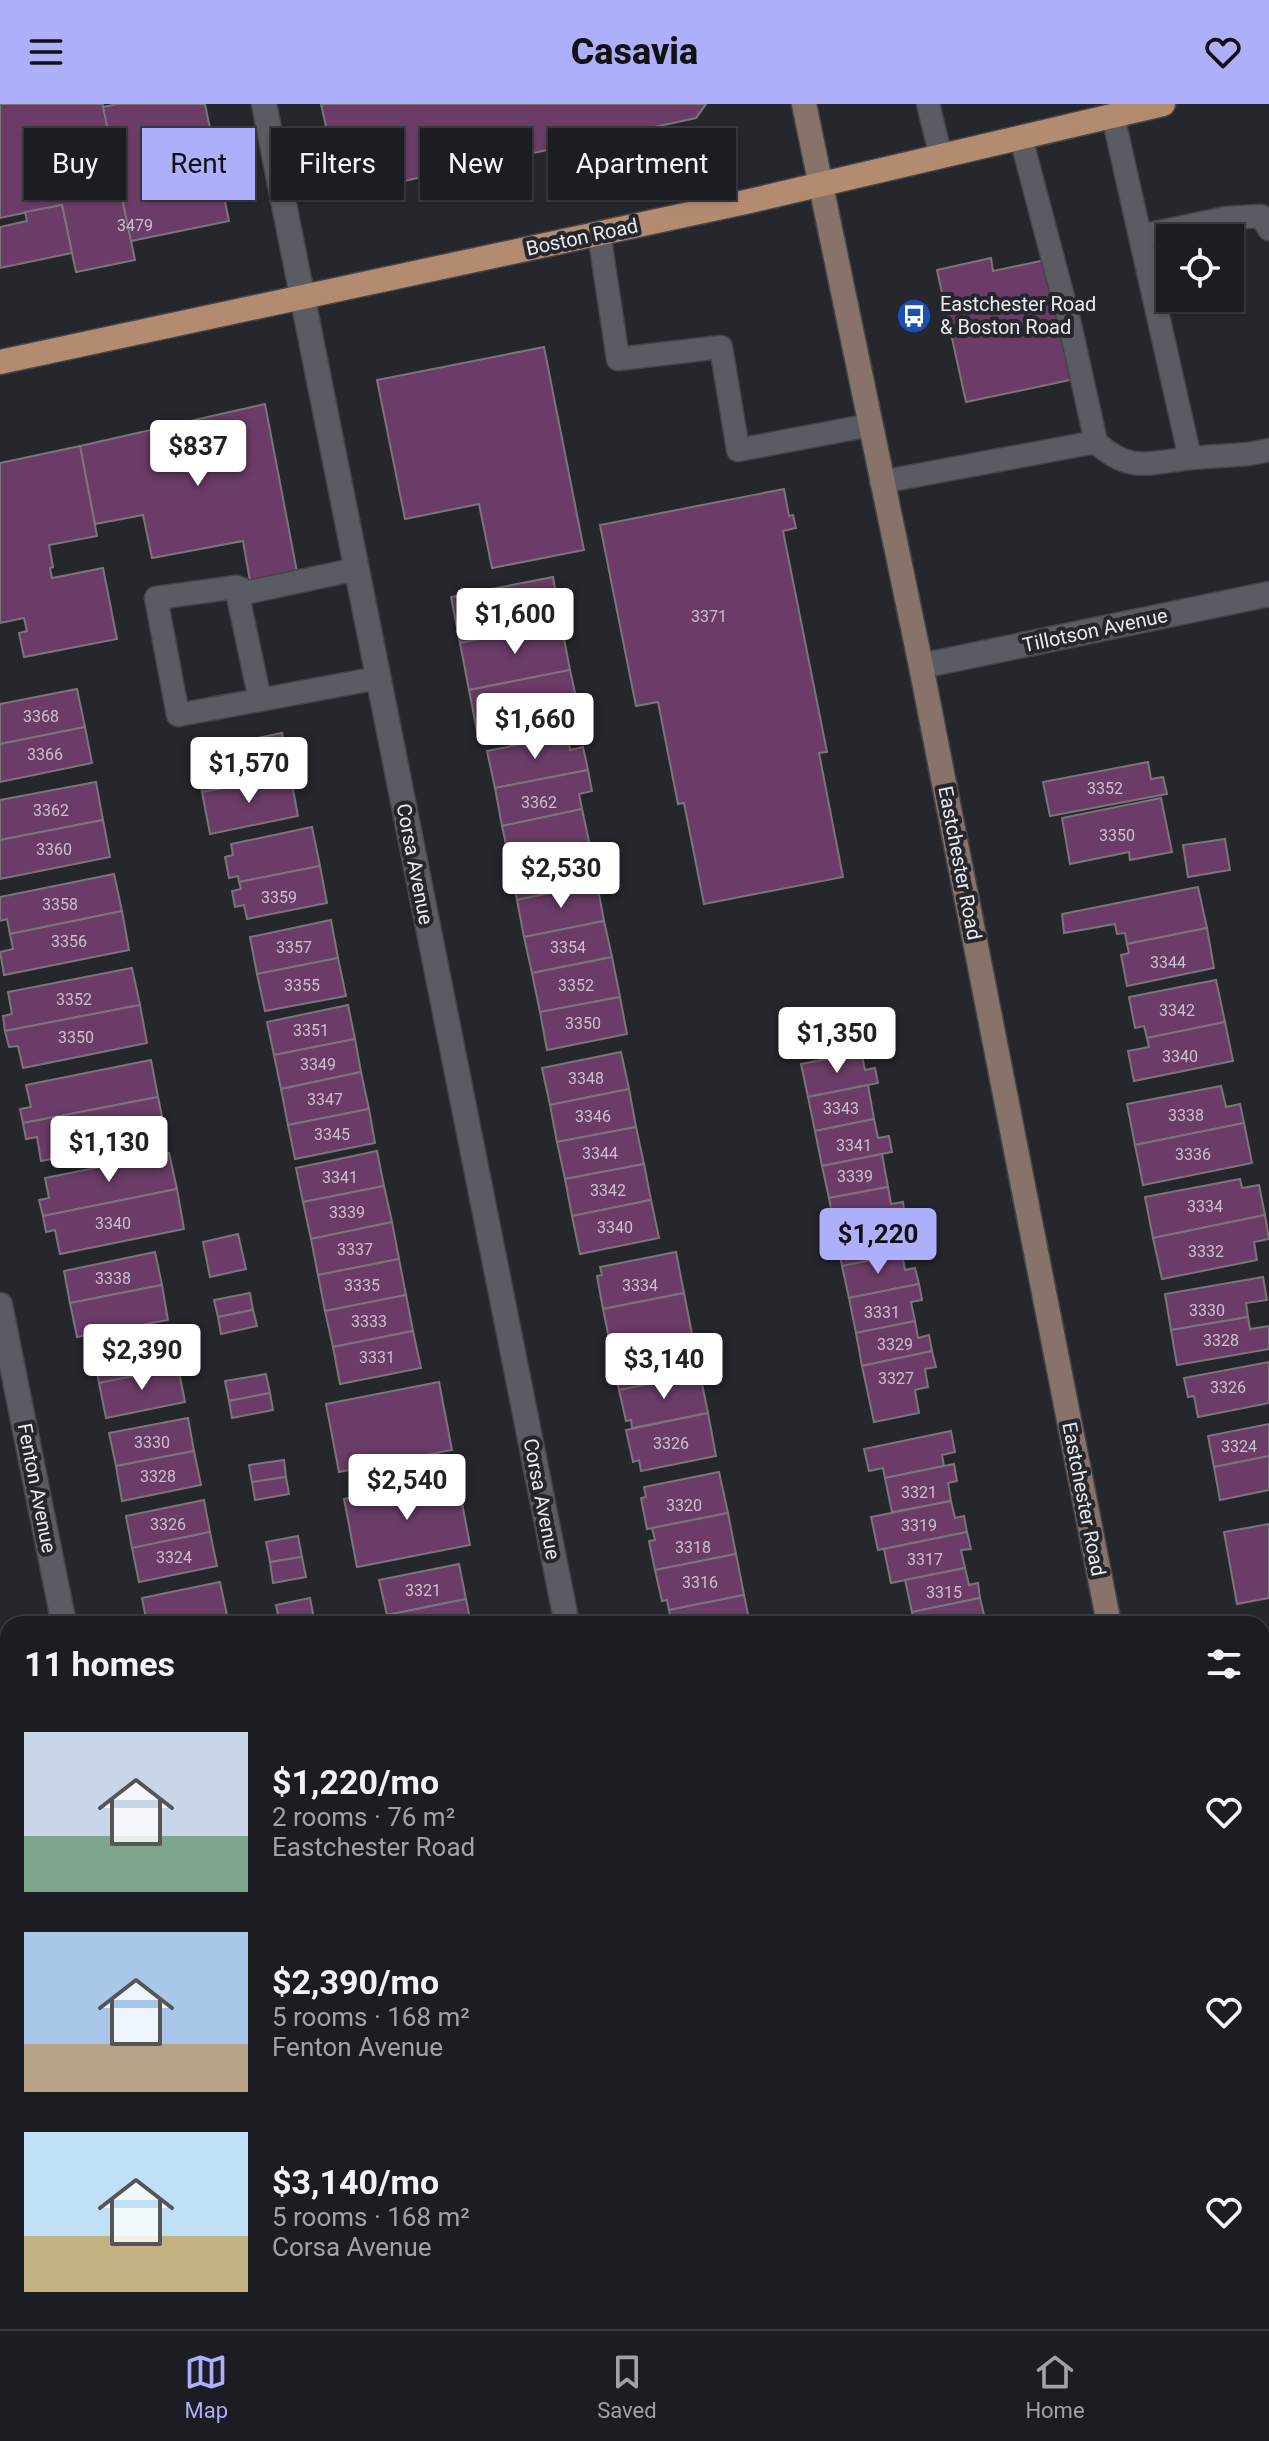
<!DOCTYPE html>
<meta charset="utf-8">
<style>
:root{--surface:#1c1d22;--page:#25262a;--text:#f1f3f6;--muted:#a0a2a5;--line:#3a3b40;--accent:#adaffb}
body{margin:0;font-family:Roboto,sans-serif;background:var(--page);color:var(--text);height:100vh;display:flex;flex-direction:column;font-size:30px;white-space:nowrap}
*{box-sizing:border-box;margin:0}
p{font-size:26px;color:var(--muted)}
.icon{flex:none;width:44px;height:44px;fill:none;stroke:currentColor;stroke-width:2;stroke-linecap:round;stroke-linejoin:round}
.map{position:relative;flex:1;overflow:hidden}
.sheet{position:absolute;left:0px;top:1512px;width:1270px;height:714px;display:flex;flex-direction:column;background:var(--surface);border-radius:24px 24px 0 0;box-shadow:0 2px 6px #0004,0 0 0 2px var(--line)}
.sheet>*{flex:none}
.top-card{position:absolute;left:24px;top:24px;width:800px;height:72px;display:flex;gap:16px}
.buttons{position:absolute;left:1156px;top:120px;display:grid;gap:16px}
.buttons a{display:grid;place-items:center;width:88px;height:88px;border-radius:0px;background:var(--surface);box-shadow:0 2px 6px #0004,0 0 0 2px var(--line);font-size:40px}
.price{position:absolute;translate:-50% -68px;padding:0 18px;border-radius:8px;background:#fff;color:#222;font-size:26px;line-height:52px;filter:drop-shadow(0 2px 4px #0008)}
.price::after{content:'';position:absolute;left:50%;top:48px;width:24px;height:18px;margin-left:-12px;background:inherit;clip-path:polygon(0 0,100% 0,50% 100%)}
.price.selected{background:var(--accent);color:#111}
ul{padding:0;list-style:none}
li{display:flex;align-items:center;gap:24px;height:200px;padding:0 24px}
li span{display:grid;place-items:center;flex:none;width:224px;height:160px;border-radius:0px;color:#555}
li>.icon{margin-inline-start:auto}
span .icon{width:96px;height:96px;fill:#fffc;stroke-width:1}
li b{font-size:34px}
h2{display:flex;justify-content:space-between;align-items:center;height:96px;padding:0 24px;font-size:34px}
.chip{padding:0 28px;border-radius:0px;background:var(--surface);box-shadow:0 2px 6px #0004,0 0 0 2px var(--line);font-size:28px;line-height:72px}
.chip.selected{background:var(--accent);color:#111}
header{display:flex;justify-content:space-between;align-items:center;height:104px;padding:0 24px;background:var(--accent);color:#111;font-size:36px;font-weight:800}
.dock{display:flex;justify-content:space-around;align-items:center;height:112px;border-top:2px solid var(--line);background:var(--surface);font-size:22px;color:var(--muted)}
.dock a{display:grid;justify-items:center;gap:4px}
.dock .selected{color:var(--accent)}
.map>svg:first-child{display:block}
</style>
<header><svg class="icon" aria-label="menu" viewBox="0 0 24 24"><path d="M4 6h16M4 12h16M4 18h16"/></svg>Casavia<svg class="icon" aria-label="heart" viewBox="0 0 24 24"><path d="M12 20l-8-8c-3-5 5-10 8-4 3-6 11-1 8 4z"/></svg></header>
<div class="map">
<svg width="1269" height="2225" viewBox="0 0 1269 2225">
<rect width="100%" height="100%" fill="#26272d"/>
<!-- building -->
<g fill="#6b3c67" stroke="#7b747a" stroke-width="2">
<polygon points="0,0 103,0 135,156 76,168 62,101 0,114"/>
<polygon points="117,0 205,0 229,117 131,137 103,3"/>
<polygon points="321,0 706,0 696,14 353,88 338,77"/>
<polygon points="62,101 72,149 0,164 0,123 27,117 25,108"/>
<polygon points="991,154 993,167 1050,155 1075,275 966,298 937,166"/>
<polygon points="544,243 584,446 492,464 479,400 405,415 377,276"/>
<polygon points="265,300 297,468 250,477 243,437 152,454 143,411 95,420 80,342"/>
<polygon points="80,342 97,432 49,441 53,463 50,464 52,474 103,464 117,535 24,553 19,529 27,527 24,514 0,519 0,359"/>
<polygon points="784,385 789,412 793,411 796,424 783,427 827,648 819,649 843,773 704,800 684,699 678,700 658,598 636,602 600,421"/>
<polygon points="553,473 561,519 460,539 451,493"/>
<polygon points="561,519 570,566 469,586 460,539"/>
<polygon points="570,566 580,612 478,632 469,586"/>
<polygon points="77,585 85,623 0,640 0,600"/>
<polygon points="85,623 92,659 0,678 0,640"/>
<polygon points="282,629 288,661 278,663 280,673 202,688 194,647"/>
<polygon points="567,631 570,646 583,643 588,666 495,684 487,647"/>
<polygon points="1148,658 1151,675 1163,673 1167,690 1050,712 1043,678"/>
<polygon points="588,666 592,687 579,690 582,705 502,722 495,684"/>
<polygon points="280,673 282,682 292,680 298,712 210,730 202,688"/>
<polygon points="96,678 103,716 0,736 0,696"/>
<polygon points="1161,694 1172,748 1130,756 1129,748 1070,760 1062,714"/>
<polygon points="582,705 590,742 510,758 502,722"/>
<polygon points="103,716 110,753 0,775 0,736"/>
<polygon points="312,723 320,762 239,778 238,772 229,774 225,753 233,751 231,740"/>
<polygon points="1225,735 1230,766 1188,773 1183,741"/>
<polygon points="590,742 597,779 517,796 510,758"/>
<polygon points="320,762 327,799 247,815 244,801 235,803 232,787 241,785 239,778"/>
<polygon points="114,770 122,807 10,830 7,815 0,817 0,793"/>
<polygon points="597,779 604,817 524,833 517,796"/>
<polygon points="1198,783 1207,824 1127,840 1125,829 1117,830 1115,820 1064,829 1062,810"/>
<polygon points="122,807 129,846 4,871 0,848 13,845 10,830"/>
<polygon points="331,816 338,854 257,870 250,833"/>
<polygon points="604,817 612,853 532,869 524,833"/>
<polygon points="1207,824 1214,864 1127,882 1121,851 1129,849 1127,840"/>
<polygon points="612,853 620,893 540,908 532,869"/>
<polygon points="338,854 346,892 265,907 257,870"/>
<polygon points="132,864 140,901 5,927 3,912 12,910 8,888"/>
<polygon points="1216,876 1225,918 1147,934 1144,922 1135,924 1129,893"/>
<polygon points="620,893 627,930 547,946 540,908"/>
<polygon points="140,901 147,939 23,964 18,942 9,943 5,927"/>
<polygon points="348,901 355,935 274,951 267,918"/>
<polygon points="1225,918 1233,957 1134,977 1128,947 1149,943 1147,934"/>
<polygon points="355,935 361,968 281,985 274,951"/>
<polygon points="621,948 629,985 550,1001 542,964"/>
<polygon points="861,948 865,966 875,964 878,979 808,993 801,960"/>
<polygon points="151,956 158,993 23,1019 20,1005 31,1003 26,981"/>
<polygon points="361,968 369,1005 288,1021 281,985"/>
<polygon points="868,981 874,1015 815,1027 808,993"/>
<polygon points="1221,982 1226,1003 1240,1000 1244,1019 1135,1041 1127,1000"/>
<polygon points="629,985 636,1023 557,1038 550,1001"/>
<polygon points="158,993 166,1032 41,1057 37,1033 26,1035 23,1019"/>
<polygon points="369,1005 375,1039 295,1055 288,1021"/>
<polygon points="874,1015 878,1034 889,1032 892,1048 822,1062 815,1027"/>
<polygon points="1244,1019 1252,1059 1143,1081 1135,1041"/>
<polygon points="636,1023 644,1060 565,1075 557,1038"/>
<polygon points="377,1047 384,1082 303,1098 296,1064"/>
<polygon points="169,1049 177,1085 43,1112 39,1096 49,1094 45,1074"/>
<polygon points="882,1050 888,1083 829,1094 822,1062"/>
<polygon points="644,1060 651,1096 572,1112 565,1075"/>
<polygon points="1240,1075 1242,1084 1259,1081 1265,1111 1153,1134 1145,1093"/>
<polygon points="384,1082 392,1118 311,1135 303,1098"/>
<polygon points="888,1083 891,1100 903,1098 905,1114 835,1127 829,1094"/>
<polygon points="177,1085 184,1125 60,1150 55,1126 46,1128 43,1112"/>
<polygon points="651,1096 659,1134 580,1150 572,1112"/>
<polygon points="1265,1111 1269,1135 1254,1138 1257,1156 1162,1175 1153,1134"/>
<polygon points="905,1114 909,1130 898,1133 902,1150 842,1162 835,1127"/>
<polygon points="392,1118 399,1155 318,1171 311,1135"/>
<polygon points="238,1130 246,1165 210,1173 203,1138"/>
<polygon points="155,1148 162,1181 70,1199 64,1167"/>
<polygon points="676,1148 684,1189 603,1205 597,1172 602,1171 600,1163"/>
<polygon points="902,1150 905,1166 915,1164 919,1180 849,1194 842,1162"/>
<polygon points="399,1155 406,1191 325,1207 318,1171"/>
<polygon points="1263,1173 1267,1196 1246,1199 1248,1213 1171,1226 1165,1190"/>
<polygon points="919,1180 922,1196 911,1198 915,1217 856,1229 849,1194"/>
<polygon points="162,1181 168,1216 77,1233 70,1199"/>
<polygon points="250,1189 253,1206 218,1213 214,1196"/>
<polygon points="684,1189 692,1230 617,1245 614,1233 609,1234 603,1205"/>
<polygon points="406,1191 413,1227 333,1243 325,1207"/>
<polygon points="253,1206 257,1222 221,1230 218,1213"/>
<polygon points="1248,1213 1250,1225 1269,1222 1269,1245 1177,1261 1171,1226"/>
<polygon points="915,1217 918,1234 929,1231 932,1247 862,1262 856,1229"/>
<polygon points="413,1227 421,1264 340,1280 333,1243"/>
<polygon points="692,1230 700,1270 619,1286 614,1260 619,1259 617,1245"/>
<polygon points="171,1232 178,1263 99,1279 93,1247"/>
<polygon points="932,1247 936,1263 925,1265 928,1283 915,1286 919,1309 874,1318 862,1262"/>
<polygon points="1269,1258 1269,1299 1198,1313 1194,1292 1188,1293 1184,1274"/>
<polygon points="178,1263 185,1298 106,1314 99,1279"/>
<polygon points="266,1270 270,1289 229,1297 225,1277"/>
<polygon points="700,1270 708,1309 632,1324 631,1316 626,1317 619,1286"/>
<polygon points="439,1278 452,1346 339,1368 326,1300"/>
<polygon points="270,1289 273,1306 232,1314 229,1297"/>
<polygon points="708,1309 716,1352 641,1367 639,1356 633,1358 626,1326"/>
<polygon points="188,1314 194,1347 116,1362 109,1329"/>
<polygon points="1269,1320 1269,1352 1214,1363 1208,1332"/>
<polygon points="951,1327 955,1348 942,1351 944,1362 885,1374 883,1364 869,1367 864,1345"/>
<polygon points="194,1347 201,1381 122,1397 116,1362"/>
<polygon points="1269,1352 1269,1386 1220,1396 1214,1363"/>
<polygon points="284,1356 286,1373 252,1378 249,1361"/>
<polygon points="954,1360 957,1377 948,1379 951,1397 892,1408 885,1374"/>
<polygon points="719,1368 728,1409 647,1425 641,1394 646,1393 644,1383"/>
<polygon points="286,1373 289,1390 255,1396 252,1378"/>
<polygon points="457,1373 470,1441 357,1463 344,1395"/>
<polygon points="204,1396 210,1428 132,1444 126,1412"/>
<polygon points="951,1397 955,1414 964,1412 967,1428 878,1446 871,1413"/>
<polygon points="728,1409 736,1450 655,1466 649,1437 655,1436 652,1424"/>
<polygon points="1269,1420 1269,1494 1237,1500 1224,1428"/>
<polygon points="210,1428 217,1462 139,1478 132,1444"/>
<polygon points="967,1428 971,1445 961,1446 965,1464 891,1479 884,1445"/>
<polygon points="298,1432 302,1453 270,1458 266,1438"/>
<polygon points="736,1450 744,1491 669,1506 667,1496 662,1497 655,1466"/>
<polygon points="302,1453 306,1473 273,1479 270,1458"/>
<polygon points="459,1460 466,1495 387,1511 379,1476"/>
<polygon points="965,1464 969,1481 978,1479 980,1494 912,1508 905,1476"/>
<polygon points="220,1478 227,1511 182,1520 147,1520 142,1494"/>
<polygon points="744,1491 750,1520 666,1520 665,1517 671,1516 669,1506"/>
<polygon points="310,1494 315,1520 280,1520 276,1501"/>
<polygon points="980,1494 984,1511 975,1512 976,1520 901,1520 914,1517 912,1508"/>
<polygon points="466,1495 471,1520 388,1520 387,1511"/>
<polygon points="227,1511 228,1520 182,1520"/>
<polygon points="1269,1559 1269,1626 1262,1593 1262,1561"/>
<polygon points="1262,1593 1269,1626 1269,1643 1262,1644"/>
<polygon points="0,1649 6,1676 0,1677"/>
<polygon points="6,1676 8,1712 0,1714 0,1677"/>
<polygon points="8,1712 8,1750 0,1751 0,1714"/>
<polygon points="8,1750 8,1788 0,1789 0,1751"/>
<polygon points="8,1788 8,1824 0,1826 0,1789"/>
<polygon points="8,1824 8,1860 0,1862 0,1826"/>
<polygon points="8,1860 8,1896 0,1898 0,1862"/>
<polygon points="8,1896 8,1936 0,1938 0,1898"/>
<polygon points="38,2218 127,2218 92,2225 39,2225"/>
<polygon points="277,2218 362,2218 327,2225 278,2225"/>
<polygon points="362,2218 371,2218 372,2225 327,2225"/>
<polygon points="432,2218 455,2218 456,2225 420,2225 432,2221"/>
<polygon points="557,2218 603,2218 568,2225 558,2225"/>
<polygon points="603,2218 625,2218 627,2225 568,2225"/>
<polygon points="789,2218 856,2218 858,2225 790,2225"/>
<polygon points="1011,2218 1059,2218 1024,2225 1012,2225"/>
<polygon points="1059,2218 1114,2218 1116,2225 1024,2225"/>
</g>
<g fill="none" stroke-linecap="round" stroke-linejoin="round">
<!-- lane casing -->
<g stroke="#444549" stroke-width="25">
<g id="lane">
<polyline points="928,0 941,53"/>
<path d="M1021 34 1068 212 1096 338C1128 369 1150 359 1190 354L1113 12"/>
<polyline points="599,129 618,255 721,243 738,346 871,321"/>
<polyline points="1140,132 1226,114 1261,112 1269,125"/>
<polyline points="1190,354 1249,350 1269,346"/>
<polyline points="881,378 1096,338"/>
<polyline points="357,465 249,488 236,483 156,494 178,611 378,574"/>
<polyline points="236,483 260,596"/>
<polyline points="506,2218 507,2225"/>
<polyline points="900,2218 901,2225"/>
</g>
</g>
<!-- street casing -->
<g stroke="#444549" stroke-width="27">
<g id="street">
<polyline points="264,0 567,1520"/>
<polyline points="921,562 1269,490"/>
<polyline points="0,1201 64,1520"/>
<polyline points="1262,1758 1269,1756"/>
<polyline points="0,2010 8,2008"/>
<polyline points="204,2218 205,2225"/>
<polyline points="706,2218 708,2225"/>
</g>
</g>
<!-- secondary casing -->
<g stroke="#444549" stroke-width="27">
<g id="secondary">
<polyline points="804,0 921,562 1109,1520"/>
<polyline points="1247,2218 1248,2225"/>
</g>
</g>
<!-- primary casing -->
<g stroke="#444549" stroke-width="27">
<polyline id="primary" points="0,258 750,97 1163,0"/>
</g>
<!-- lane -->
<use href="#lane" stroke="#5b5c63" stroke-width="22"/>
<!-- street -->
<use href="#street" stroke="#5b5c63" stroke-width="24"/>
<!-- secondary -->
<use href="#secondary" stroke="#877369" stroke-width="24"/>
<!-- primary -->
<use href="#primary" stroke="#b38b70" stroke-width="24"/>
</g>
<!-- icons -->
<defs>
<g id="bus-disc" transform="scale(1.8)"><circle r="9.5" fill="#1a4fb4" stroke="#26272d"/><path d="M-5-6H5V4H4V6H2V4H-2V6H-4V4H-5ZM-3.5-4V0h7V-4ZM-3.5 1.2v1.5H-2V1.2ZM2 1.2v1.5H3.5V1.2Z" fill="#fff"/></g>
</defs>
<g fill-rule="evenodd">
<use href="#bus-disc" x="914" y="212"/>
</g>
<g text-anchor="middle" stroke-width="8" stroke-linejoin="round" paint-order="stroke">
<!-- number labels -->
<g font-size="16" fill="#cabfcd">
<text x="135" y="127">3479</text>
<text x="709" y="518">3371</text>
<text x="41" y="618">3368</text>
<text x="45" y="656">3366</text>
<text x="1105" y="690">3352</text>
<text x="539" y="704">3362</text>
<text x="51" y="712">3362</text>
<text x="1117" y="737">3350</text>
<text x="54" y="751">3360</text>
<text x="279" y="799">3359</text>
<text x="60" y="806">3358</text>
<text x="69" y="843">3356</text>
<text x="294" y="849">3357</text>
<text x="568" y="849">3354</text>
<text x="1168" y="864">3344</text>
<text x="302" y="887">3355</text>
<text x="576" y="887">3352</text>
<text x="74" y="901">3352</text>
<text x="1177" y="912">3342</text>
<text x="583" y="925">3350</text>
<text x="311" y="932">3351</text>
<text x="76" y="939">3350</text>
<text x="1180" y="958">3340</text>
<text x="318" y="966">3349</text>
<text x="586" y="980">3348</text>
<text x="325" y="1001">3347</text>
<text x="841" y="1010">3343</text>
<text x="1186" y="1017">3338</text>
<text x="593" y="1018">3346</text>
<text x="332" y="1036">3345</text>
<text x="854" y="1047">3341</text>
<text x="600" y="1055">3344</text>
<text x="1193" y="1056">3336</text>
<text x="855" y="1078">3339</text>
<text x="340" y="1079">3341</text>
<text x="608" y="1092">3342</text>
<text x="1205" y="1108">3334</text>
<text x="347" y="1114">3339</text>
<text x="113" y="1125">3340</text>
<text x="615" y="1129">3340</text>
<text x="355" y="1151">3337</text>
<text x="1206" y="1153">3332</text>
<text x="113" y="1180">3338</text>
<text x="362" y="1187">3335</text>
<text x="640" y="1187">3334</text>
<text x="1207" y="1212">3330</text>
<text x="882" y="1214">3331</text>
<text x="369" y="1223">3333</text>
<text x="1221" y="1242">3328</text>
<text x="895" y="1246">3329</text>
<text x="377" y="1259">3331</text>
<text x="896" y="1280">3327</text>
<text x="1228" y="1289">3326</text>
<text x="152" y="1344">3330</text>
<text x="671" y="1345">3326</text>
<text x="1239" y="1348">3324</text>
<text x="158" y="1378">3328</text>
<text x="919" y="1394">3321</text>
<text x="684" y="1407">3320</text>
<text x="168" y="1426">3326</text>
<text x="919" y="1427">3319</text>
<text x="693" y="1449">3318</text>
<text x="174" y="1459">3324</text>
<text x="925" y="1461">3317</text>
<text x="700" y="1484">3316</text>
<text x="423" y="1492">3321</text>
<text x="944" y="1494">3315</text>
</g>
<!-- street labels -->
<g font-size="20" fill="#eaebef" stroke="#26272d">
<text transform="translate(582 133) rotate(-12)" y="7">Boston Road</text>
<text transform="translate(1095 526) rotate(-12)" y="7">Tillotson Avenue</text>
<text transform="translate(960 759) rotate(79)" y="7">Eastchester Road</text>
<text transform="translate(415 760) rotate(79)" y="7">Corsa Avenue</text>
<text transform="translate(37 1384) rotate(79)" y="7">Fenton Avenue</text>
<text transform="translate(542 1395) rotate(79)" y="7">Corsa Avenue</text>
<text transform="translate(1084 1395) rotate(79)" y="7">Eastchester Road</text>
</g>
<!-- poi labels -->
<g font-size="20" fill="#eaebef" stroke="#26272d" text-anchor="start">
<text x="940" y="207">Eastchester Road<tspan x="940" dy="23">&amp; Boston Road</tspan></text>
</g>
</g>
</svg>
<div class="buttons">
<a><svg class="icon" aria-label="locate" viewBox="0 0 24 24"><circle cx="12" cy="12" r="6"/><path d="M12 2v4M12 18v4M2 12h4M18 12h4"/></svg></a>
</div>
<b class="price" style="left:198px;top:384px">$837</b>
<b class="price" style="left:515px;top:552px">$1,600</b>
<b class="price" style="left:535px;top:657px">$1,660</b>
<b class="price" style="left:249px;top:701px">$1,570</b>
<b class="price" style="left:561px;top:806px">$2,530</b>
<b class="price" style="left:837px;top:971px">$1,350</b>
<b class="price" style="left:109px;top:1080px">$1,130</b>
<b class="price selected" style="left:878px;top:1172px">$1,220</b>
<b class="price" style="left:142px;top:1288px">$2,390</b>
<b class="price" style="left:664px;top:1297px">$3,140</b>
<b class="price" style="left:407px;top:1418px">$2,540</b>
<div class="top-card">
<a class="chip">Buy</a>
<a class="chip selected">Rent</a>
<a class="chip">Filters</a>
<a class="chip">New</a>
<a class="chip">Apartment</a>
</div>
<section class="sheet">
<h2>11 homes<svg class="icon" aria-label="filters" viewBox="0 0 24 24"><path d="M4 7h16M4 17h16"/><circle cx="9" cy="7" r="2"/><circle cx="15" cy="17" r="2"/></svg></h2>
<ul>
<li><span style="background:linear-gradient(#c9d6e8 65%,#7fa58c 0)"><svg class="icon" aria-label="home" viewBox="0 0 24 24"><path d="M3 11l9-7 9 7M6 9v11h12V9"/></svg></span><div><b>$1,220/mo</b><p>2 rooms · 76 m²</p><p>Eastchester Road</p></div><svg class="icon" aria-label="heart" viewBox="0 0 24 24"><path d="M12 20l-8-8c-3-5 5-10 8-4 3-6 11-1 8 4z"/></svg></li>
<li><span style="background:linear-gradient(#a9c7e8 70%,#b9a48a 0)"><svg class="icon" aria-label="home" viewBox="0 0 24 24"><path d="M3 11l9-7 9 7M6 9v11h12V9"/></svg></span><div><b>$2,390/mo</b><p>5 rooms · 168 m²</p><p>Fenton Avenue</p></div><svg class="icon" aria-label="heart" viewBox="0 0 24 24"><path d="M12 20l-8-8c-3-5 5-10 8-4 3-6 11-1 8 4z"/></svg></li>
<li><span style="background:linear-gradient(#bfe0f5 65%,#c2b280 0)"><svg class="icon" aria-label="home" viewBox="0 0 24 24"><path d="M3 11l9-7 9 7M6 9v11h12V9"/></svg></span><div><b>$3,140/mo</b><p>5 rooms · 168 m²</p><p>Corsa Avenue</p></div><svg class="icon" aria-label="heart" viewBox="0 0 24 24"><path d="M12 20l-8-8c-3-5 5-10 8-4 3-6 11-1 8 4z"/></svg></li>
</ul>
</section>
</div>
<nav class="dock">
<a class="selected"><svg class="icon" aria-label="map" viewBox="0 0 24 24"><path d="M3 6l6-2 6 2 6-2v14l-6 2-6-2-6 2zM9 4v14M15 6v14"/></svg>Map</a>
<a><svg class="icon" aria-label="saved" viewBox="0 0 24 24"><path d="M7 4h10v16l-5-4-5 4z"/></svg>Saved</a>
<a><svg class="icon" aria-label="home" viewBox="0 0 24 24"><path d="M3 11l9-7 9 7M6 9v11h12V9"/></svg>Home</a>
</nav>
